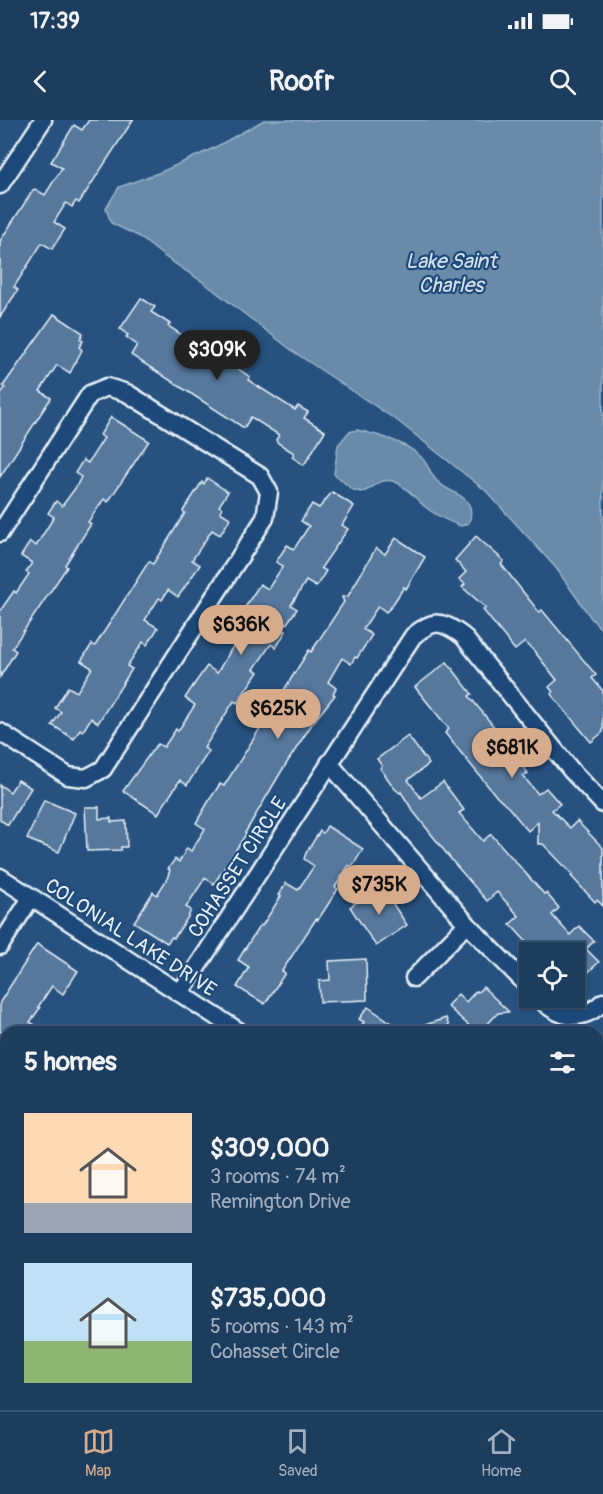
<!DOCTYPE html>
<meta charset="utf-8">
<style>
:root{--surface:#1d3d5f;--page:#254465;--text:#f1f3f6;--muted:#a0aebd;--line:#3b5674;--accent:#d6ab8b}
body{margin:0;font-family:Pangolin,sans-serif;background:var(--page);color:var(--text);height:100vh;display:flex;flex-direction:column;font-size:22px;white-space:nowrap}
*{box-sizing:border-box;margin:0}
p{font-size:20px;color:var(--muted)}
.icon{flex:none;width:33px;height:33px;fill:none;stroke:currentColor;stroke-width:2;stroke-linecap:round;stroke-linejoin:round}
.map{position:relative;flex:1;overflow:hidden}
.side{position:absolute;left:0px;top:906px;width:603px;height:384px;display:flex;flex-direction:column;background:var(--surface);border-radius:18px 18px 0 0;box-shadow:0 2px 4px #0004,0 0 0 2px var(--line)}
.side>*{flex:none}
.tools{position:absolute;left:519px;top:822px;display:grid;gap:12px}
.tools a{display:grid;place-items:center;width:66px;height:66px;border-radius:0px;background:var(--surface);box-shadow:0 2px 4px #0004,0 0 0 2px var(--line);font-size:30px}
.price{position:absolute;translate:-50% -51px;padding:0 14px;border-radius:21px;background:var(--accent);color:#111;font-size:20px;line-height:39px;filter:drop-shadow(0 2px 3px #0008)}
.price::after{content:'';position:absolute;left:50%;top:36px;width:18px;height:14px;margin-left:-9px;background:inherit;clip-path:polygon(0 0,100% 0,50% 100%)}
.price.current{background:#222;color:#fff}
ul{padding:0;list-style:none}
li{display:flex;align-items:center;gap:18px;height:150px;padding:0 24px}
li span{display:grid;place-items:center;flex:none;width:168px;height:120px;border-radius:0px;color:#555}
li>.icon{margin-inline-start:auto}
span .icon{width:72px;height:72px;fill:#fffc;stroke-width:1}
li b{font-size:26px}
h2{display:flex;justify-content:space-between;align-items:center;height:72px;padding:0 24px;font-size:26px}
.status{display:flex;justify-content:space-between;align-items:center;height:42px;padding:0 30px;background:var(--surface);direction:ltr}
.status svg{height:16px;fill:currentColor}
header{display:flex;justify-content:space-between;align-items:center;height:78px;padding:0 24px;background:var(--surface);font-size:27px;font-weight:700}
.tab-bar{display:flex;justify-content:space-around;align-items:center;height:84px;border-top:2px solid var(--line);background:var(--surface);font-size:16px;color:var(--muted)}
.tab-bar a{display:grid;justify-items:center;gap:3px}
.tab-bar .current{color:var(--accent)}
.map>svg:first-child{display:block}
</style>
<div class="status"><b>17:39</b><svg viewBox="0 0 49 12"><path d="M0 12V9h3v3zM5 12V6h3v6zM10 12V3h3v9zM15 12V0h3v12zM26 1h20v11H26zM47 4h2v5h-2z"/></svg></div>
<header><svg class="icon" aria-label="back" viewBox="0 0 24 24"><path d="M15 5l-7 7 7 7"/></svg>Roofr<svg class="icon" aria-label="search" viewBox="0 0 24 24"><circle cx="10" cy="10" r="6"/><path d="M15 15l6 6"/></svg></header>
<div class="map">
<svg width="603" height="1290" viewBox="0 0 603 1290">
<rect width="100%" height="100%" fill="#27517f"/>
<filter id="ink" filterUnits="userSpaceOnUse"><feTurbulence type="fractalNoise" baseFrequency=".0167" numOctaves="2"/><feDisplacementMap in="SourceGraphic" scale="12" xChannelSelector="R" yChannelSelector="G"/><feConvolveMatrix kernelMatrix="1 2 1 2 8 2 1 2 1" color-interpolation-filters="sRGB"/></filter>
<g filter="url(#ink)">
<!-- green -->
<g fill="#436891" stroke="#96acc4" stroke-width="1.5">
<rect x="597" y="1028" width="6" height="28"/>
<polygon points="597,1063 603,1063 603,1290 523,1290 512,1284 597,1284"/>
<polygon points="395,1284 499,1284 510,1290 393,1290"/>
</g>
<!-- water -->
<g fill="#6b8aaa" stroke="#9db3c9" stroke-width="1.5">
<polygon points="264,0 603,0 603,511 591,498 556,448 486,371 399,302 294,232 203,162 165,137 138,116 111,103 106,88 119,67 161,52 214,28"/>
<path d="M357 310C378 315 406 322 421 337 428 344 430 353 436 360 450 376 478 373 469 403L461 406C447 401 435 395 424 386 415 378 405 365 395 362 374 354 371 380 352 369 346 365 340 358 334 354L338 325 349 312Z"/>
<path d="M431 1284C445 1284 460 1281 472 1290H430Z"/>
</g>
<!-- building -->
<g fill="#57789d" stroke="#e8f1f8" stroke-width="1.5">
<polygon points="89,0 133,0 79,83 76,81 72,87 66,83 54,102 65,109 52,129 42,123 14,167 18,170 0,197 0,121 33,70 35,69 45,75 62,48 51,42 74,5 82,10"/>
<polygon points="141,178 155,187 151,192 170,204 168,206 214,236 217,231 236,243 234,246 250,257 248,260 295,290 298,286 308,292 304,298 325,311 304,345 292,337 294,333 278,323 276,320 279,315 251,297 244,308 131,235 137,225 126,217 128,215 120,209"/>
<polygon points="54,194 83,213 80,219 83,221 79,227 82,230 70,253 57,245 40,271 51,278 0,357 0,275 5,268 3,266"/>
<polygon points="111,297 149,321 108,382 104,379 88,402 91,404 65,445 67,447 12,528 16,531 0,557 0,491 14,471 16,473 29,454 26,452 32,443 21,436 30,422 36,426 54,397 48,393 56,381 62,386 76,367 81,357 75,353 83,340 88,343 104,318 100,315"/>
<polygon points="207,358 228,372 219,386 222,388 220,392 230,398 227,404 220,415 212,410 192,440 200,445 178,477 168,470 162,480 159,478 145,500 158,508 147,525 143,522 127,546 132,549 98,603 91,598 83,611 80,609 74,619 52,605 61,592 55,588 68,567 77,572 92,548 81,541 92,524 95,526 149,441 153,444 185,393 183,391 202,362 204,364"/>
<polygon points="332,372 354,386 342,405 348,409 321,448 326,451 316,467 306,461 291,485 297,489 283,509 286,511 276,528 271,524 254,549 258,552 237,583 234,581 204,628 209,631 187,665 180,660 158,694 123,671 154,628 158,624 164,627 176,609 178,611 195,585 185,578 193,566 207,546 217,553 244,508 236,503 249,481 260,464 268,469 283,446 276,442 287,425 294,429 309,406 301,401 312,384 319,388"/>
<polygon points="476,416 504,441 501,444 539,492 542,490 596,555 592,558 603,571 603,612 591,622 551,574 553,572 549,567 557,560 534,531 525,522 515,530 483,490 486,488 462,467 465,464 459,459 466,452 455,440"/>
<polygon points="396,418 425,437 406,469 404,467 391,487 386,492 378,486 363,509 372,515 357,538 355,537 351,544 342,538 328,562 336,568 333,574 335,575 312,604 281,652 245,713 246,714 214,764 205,758 186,787 191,790 188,797 174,818 172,817 167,823 134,802 153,772 157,775 167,759 170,750 168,749 175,739 179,742 187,728 191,731 205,709 196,703 210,679 220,664 224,666 309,530 311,532 344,482 342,477 348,476 376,428 385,434"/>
<polygon points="447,542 472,574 469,576 525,645 523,647 528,653 523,656 538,674 546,668 560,684 552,690 570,708 577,701 603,728 603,786 597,780 595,782 571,756 573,755 543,724 538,724 538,702 528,711 509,688 497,677 445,613 449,609 415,567"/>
<polygon points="408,616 429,644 408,660 421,678 443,662 464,690 459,693 483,721 491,714 544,774 546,773 559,788 552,795 570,815 579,806 594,821 586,829 599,842 574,865 574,832 536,832 510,804 519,796 497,772 487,781 454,743 413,691 401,672 400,673 395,669 380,648 382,646 377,639"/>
<polygon points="18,660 31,668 8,705 0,700 0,665 10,672"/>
<polygon points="44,680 75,693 59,732 27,719"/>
<polygon points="85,687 99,687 99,699 111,698 111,702 126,701 127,727 121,727 121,730 87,731"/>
<polygon points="327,706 363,729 352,747 349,745 335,767 338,769 318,800 316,799 282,851 285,853 265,884 237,867 249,847 238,840 260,805 262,806 281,776 279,775 286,763 298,770 314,746 304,739 306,733 320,711 323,713"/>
<polygon points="381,766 407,805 376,826 350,787"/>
<polygon points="37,824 78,851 63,874 52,866 38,887 40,888 30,902 46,912 0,912 0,882"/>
<polygon points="366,839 367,880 320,882 319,861 330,860 329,841"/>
<polygon points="483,867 509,892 498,893 480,912 476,912 447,886 458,874 466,882 476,871 478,872"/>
<polygon points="368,887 405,912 357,912 364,902 359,899"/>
<polygon points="446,898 451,912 410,912 410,910"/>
</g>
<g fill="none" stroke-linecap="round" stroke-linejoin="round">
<!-- street casing -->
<g stroke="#e8f1f8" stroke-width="21">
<g id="street">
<polyline points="0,65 43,0"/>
<polyline points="0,413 90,274 107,267 127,273 260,356 269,372 265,398 103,649 86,658 68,656 0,612"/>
<polyline points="329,643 467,804 530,868"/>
<polyline points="0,757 240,912"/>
<polyline points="0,826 31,778"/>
<polyline points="414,858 467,804"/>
<path d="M180 873 413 516C434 499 441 500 463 516L571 650 603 684"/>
<path d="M539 878C559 898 581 904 603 882"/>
<polyline points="597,1010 603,1010"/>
<polyline points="0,1157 6,1147"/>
<polyline points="233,1284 240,1290"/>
<polyline points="380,1290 381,1284"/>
</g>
</g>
<!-- street -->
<use href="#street" stroke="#1f4a7a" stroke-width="16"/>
</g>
</g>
<g text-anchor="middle" stroke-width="4.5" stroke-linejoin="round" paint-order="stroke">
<!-- street labels -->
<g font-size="20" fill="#e8f1f8" stroke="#1f4a7a">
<text transform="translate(237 747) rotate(-57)" y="7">COHASSET CIRCLE</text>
<text transform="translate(131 817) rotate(33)" y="7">COLONIAL LAKE DRIVE</text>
</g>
<!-- water labels -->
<g font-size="21" font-style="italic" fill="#d5e2ec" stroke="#1f4a7a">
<text x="451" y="148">Lake Saint<tspan x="451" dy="24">Charles</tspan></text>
</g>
</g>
</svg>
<div class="tools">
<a><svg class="icon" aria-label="locate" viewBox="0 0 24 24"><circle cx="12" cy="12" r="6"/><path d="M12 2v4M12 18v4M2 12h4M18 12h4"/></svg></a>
</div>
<b class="price current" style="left:217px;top:261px">$309K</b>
<b class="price" style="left:241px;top:536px">$636K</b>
<b class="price" style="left:278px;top:620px">$625K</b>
<b class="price" style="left:512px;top:659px">$681K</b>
<b class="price" style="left:379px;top:796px">$735K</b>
<section class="side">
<h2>5 homes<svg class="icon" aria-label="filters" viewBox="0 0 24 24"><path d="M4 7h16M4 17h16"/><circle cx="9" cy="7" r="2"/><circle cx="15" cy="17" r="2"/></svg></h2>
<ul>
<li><span style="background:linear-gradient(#ffd9b3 75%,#9aa5b1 0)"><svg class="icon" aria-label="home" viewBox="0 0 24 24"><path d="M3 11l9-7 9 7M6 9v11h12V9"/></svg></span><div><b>$309,000</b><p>3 rooms · 74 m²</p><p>Remington Drive</p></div></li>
<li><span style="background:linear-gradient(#bfe0f5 65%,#8fb573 0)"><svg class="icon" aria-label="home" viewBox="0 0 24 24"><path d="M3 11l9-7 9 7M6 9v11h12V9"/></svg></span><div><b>$735,000</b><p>5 rooms · 143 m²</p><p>Cohasset Circle</p></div></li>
</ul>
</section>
</div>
<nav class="tab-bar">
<a class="current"><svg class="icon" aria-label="map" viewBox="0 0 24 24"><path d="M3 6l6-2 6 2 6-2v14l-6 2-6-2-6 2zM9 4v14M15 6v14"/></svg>Map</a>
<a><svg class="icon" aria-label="saved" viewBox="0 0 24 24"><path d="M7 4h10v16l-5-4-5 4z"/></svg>Saved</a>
<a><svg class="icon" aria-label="home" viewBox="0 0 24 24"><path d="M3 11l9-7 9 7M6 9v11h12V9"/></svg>Home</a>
</nav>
